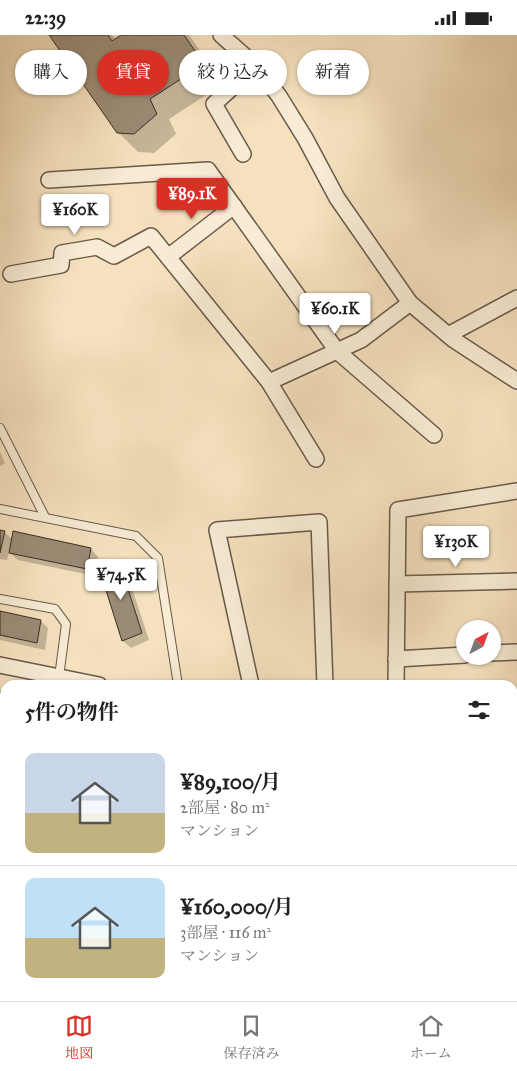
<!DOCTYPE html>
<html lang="ja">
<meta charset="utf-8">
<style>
:root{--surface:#fff;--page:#f2f2f2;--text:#222;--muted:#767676;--line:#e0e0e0;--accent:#d93025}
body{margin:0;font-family:"IM FELL Great Primer","Noto Serif JP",serif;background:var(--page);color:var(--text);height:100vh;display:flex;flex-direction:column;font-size:19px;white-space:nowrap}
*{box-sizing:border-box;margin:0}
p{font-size:16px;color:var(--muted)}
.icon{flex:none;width:28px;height:28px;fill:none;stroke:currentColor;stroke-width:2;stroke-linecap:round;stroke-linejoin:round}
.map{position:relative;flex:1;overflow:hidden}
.panel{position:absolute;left:0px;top:645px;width:518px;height:321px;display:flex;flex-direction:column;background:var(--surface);border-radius:15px 15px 0 0;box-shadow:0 1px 4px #0004}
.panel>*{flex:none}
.top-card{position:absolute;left:15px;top:15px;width:488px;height:45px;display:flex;gap:10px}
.needle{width:32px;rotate:41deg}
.controls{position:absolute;left:456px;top:585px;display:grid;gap:10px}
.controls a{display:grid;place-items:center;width:45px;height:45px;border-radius:50%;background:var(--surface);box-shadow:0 1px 4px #0004;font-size:25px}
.price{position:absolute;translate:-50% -42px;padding:0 11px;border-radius:5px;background:#fff;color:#222;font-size:16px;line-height:32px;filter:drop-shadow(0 1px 2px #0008)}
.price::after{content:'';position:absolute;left:50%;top:30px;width:15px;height:11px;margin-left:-8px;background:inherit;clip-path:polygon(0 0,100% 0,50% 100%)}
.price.selected{background:var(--accent);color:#fff}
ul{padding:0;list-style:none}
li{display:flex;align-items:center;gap:15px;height:125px;padding:0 25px}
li+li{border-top:1px solid var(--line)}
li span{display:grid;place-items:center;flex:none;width:140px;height:100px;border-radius:10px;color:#555}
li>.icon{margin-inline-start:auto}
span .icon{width:60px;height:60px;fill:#fffc;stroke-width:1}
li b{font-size:21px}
h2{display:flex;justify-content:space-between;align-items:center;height:60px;padding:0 25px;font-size:21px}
.chip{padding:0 18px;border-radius:22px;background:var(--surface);box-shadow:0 1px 4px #0004;font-size:18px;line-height:45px}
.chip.selected{background:var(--accent);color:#fff}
.status{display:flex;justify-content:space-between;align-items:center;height:35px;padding:0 25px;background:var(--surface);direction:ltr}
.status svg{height:14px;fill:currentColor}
.dock{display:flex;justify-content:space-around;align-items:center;height:70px;border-top:1px solid var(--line);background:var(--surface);font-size:14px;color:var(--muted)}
.dock a{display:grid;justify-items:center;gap:2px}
.dock .selected{color:var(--accent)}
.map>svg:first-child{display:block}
</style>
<div class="status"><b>22:39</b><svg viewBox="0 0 49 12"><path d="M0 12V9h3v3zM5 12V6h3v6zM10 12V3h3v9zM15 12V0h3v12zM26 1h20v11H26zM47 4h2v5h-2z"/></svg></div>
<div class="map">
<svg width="517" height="966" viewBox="0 0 517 966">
<rect width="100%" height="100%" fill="#f5e1be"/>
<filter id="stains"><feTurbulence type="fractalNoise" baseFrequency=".004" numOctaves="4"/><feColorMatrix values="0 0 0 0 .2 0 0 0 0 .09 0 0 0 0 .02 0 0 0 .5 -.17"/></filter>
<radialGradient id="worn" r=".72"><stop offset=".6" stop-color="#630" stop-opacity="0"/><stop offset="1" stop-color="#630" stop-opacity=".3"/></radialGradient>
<!-- shadow -->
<g fill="#0003">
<polygon points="51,0 112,0 116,5 123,0 189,0 223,49 169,84 176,99 154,118 138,117 118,97"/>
<polygon points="0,417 5,428 0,431"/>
<polygon points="0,496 4,497 13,505 91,514 98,522 95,541 18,525 9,517 7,525 0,524"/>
<polygon points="119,527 126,535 149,605 131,613 123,606 100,534"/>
<polygon points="0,577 41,586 48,593 45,615 0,605"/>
<polygon points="0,657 5,658 5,684 0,681"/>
<polygon points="512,769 517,770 517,798 512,797"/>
<polygon points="0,820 5,823 5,846 0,841"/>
<polygon points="512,858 517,859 517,882 512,881"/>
<polygon points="0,928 5,928 5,954 0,949"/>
<polygon points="59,961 118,961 117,966"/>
<polygon points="348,961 456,961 461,966 347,966"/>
</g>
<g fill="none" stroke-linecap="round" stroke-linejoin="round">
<!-- stream -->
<polyline stroke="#847462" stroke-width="5" points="512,941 517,942"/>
</g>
<!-- building -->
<g fill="#9b8b75" stroke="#3a2d26">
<polygon points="49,0 108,0 112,6 121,0 184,0 204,29 150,64 157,79 134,99 117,98"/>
<polygon points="0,495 5,496 0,518"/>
<polygon points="13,496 91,513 87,534 9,518"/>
<polygon points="119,526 142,598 122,606 99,533"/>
<polygon points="0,576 41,585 37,608 0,600"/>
<polygon points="0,656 5,657 5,679 0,678"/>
<polygon points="512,767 517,769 517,793 512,792"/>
<polygon points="1,821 5,821 5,841 0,840"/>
<polygon points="512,857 517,858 517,878 512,876"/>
<polygon points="0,926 5,927 5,948 0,948"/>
<polygon points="154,961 182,961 186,966 159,966"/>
<polygon points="347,961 453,961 451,966 346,966"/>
</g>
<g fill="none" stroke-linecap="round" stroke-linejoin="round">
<!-- lane casing -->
<g stroke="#695a4c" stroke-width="10">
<g id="lane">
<polyline points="0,393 45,482"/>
<polyline points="0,474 136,501 158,523 178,650"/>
<polyline points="0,564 55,574 66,589 59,642"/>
<polyline points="0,723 5,724"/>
<polyline points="512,755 517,756"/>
<polyline points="0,786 5,795"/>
<polyline points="512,843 517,844"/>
</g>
</g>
<!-- street casing -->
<g stroke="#695a4c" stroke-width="18">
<g id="street">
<polyline points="221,0 256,31 279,61 305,103 337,163 410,268 454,305 517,346"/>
<polyline points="243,119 214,69 256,31"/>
<polyline points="49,145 208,135 337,316 434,400"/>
<polyline points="168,222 234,171"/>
<polyline points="11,239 61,230 62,218 97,212 114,221 151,201 269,347 316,424"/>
<polyline points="448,300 517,263"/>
<polyline points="269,347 361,305 410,268"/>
<polyline points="397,549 517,546"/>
<polyline points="492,618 517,617"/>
<polyline points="396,624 465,620"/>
<polyline points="0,630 99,650"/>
<polyline points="251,650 217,495 319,487 325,650"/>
<polyline points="396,650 398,475 517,456"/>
<polyline points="512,695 517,695"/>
<polyline points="0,905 5,905"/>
<polyline points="239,961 239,966"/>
</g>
</g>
<!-- lane -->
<use href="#lane" stroke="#f8ecd5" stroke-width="8"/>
<!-- street -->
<use href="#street" stroke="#f8ecd5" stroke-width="15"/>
</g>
<rect width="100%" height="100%" filter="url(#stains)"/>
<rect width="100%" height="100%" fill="url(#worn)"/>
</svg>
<div class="controls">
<a><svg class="needle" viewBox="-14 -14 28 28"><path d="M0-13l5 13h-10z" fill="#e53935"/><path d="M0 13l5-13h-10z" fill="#767676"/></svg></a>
</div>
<b class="price selected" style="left:192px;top:185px">¥89.1K</b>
<b class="price" style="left:75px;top:201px">¥160K</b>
<b class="price" style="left:335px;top:300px">¥60.1K</b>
<b class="price" style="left:456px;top:533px">¥130K</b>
<b class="price" style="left:121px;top:566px">¥74.5K</b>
<div class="top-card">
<a class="chip">購入</a>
<a class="chip selected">賃貸</a>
<a class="chip">絞り込み</a>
<a class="chip">新着</a>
</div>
<section class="panel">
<h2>5件の物件<svg class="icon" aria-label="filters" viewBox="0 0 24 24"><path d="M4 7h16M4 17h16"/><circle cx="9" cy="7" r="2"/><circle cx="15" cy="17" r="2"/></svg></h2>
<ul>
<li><span style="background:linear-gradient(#c9d6e8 60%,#c2b280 0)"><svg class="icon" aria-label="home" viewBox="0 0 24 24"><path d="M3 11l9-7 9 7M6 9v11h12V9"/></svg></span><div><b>¥89,100/月</b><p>2部屋 · 80 m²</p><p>マンション</p></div></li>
<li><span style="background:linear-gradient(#bfe0f5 60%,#c2b280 0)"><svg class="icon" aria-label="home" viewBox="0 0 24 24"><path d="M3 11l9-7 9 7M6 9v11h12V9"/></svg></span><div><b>¥160,000/月</b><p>3部屋 · 116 m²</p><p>マンション</p></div></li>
</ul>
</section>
</div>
<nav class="dock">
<a class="selected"><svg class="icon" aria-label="map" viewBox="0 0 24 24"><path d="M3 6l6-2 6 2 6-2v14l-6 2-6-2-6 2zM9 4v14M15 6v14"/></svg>地図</a>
<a><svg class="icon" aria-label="saved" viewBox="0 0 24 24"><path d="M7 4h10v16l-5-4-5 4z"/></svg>保存済み</a>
<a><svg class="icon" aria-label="home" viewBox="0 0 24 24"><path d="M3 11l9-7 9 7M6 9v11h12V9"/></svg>ホーム</a>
</nav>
